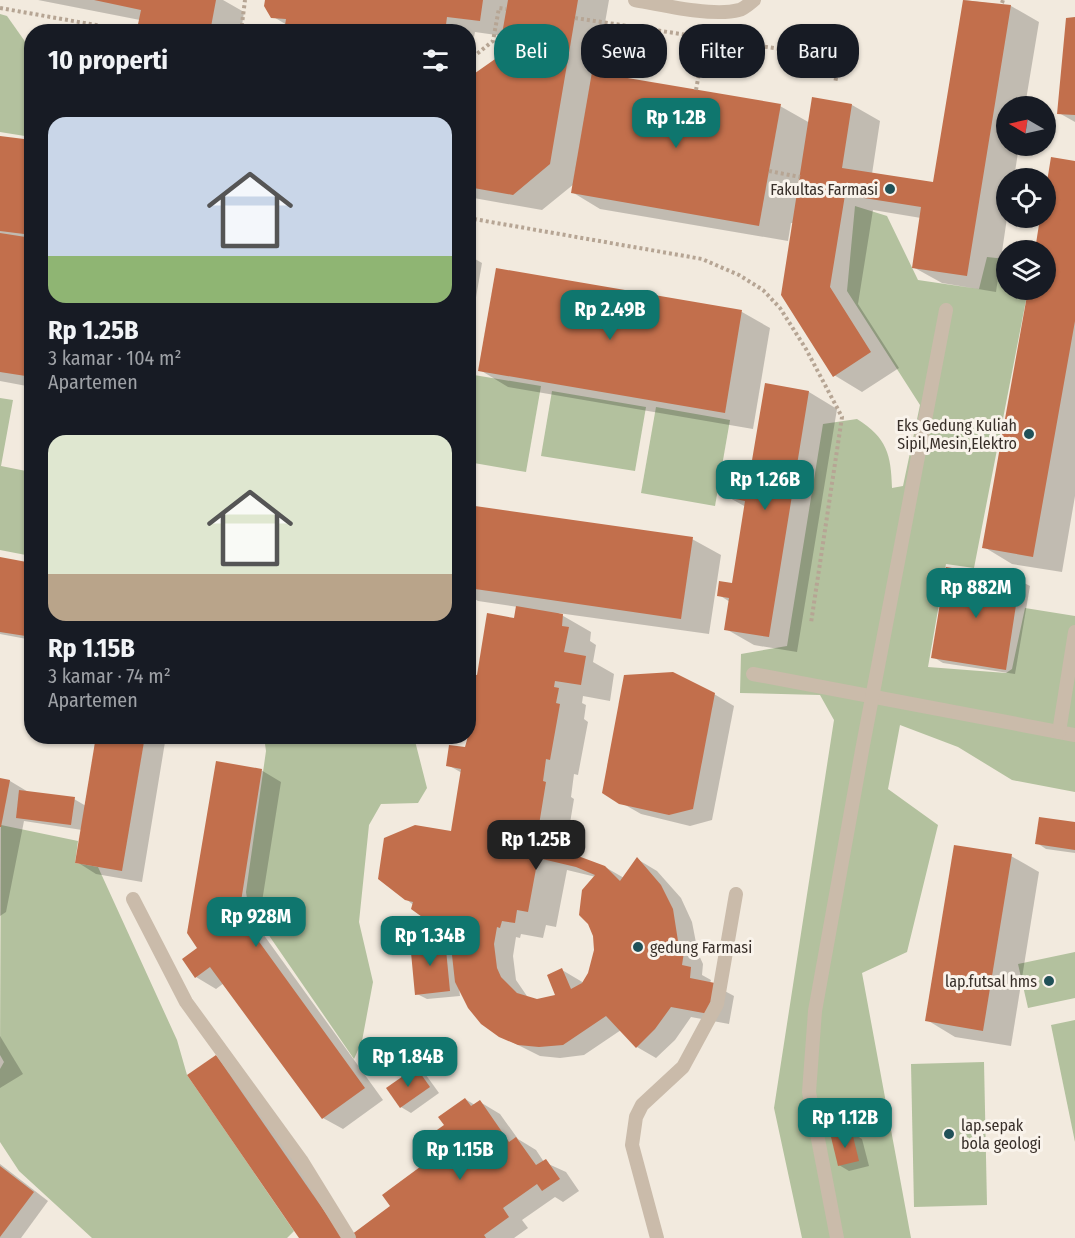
<!DOCTYPE html>
<html lang="id">
<meta charset="utf-8">
<style>
:root{--surface:#171b24;--page:#20242c;--text:#f1f3f6;--muted:#9ea1a6;--accent:#0f766e}
body{margin:0;font-family:"Fira Sans Condensed",sans-serif;background:var(--page);color:var(--text);height:100vh;display:flex;flex-direction:column;font-size:22px;white-space:nowrap}
*{box-sizing:border-box;margin:0}
p{font-size:20px;color:var(--muted)}
.icon{flex:none;width:33px;height:33px;fill:none;stroke:currentColor;stroke-width:2;stroke-linecap:round;stroke-linejoin:round}
.map{position:relative;flex:1;overflow:hidden}
.side{position:absolute;left:24px;top:24px;width:452px;height:720px;display:flex;flex-direction:column;background:var(--surface);border-radius:24px;box-shadow:0 2px 4px #0004}
.side>*{flex:none}
.guide{position:absolute;left:494px;top:24px;width:490px;height:54px;display:flex;gap:12px}
.needle{width:39px;rotate:279deg}
.fabs{position:absolute;left:996px;top:96px;display:grid;gap:12px}
.fabs a{display:grid;place-items:center;width:60px;height:60px;border-radius:50%;background:var(--surface);box-shadow:0 2px 4px #0004;font-size:30px}
.price{position:absolute;translate:-50% -51px;padding:0 14px;border-radius:12px;background:var(--accent);color:#fff;font-size:20px;line-height:39px;filter:drop-shadow(0 2px 3px #0008)}
.price::after{content:'';position:absolute;left:50%;top:36px;width:18px;height:14px;margin-left:-9px;background:inherit;clip-path:polygon(0 0,100% 0,50% 100%)}
.price.selected{background:#222;color:#fff}
ul{padding:0;list-style:none}
li{display:grid;align-content:center;gap:12px;height:318px;padding:0 24px}
li span{display:grid;place-items:center;height:186px;border-radius:18px;color:#555}
li>.icon{margin-inline-start:auto}
span .icon{width:108px;height:108px;fill:#fffc;stroke-width:1}
li b{font-size:26px}
h2{display:flex;justify-content:space-between;align-items:center;height:72px;padding:0 24px;font-size:26px}
.chip{padding:0 21px;border-radius:24px;background:var(--surface);box-shadow:0 2px 4px #0004;font-size:21px;line-height:54px}
.chip.selected{background:var(--accent);color:#fff}
.map>svg:first-child{display:block}
</style>
<div class="map">
<svg width="1075" height="1238" viewBox="0 0 1075 1238">
<rect width="100%" height="100%" fill="#f2eade"/>
<!-- green -->
<g fill="#b3c19e">
<polygon points="0,14 7,16 31,50 31,137 0,132"/>
<path d="M855 206 887 216 918 280 979 289 987 257 1006 259V290H1028L974 568 946 564 928 667 1006 673 1012 669 1025 608 1075 616V792L1012 780 958 747 900 725 888 789 938 825 907 952 862 973 911 1238H802L774 1108 834 720 820 695 740 693 741 654 787 646 823 424 857 419C887 438 891 454 892 488L903 486 920 405 847 291Z"/>
<polygon points="468,374 541,386 526,472 468,462"/>
<polygon points="552,391 646,407 635,471 541,456"/>
<polygon points="0,398 13,400 1,466 31,472 31,556 0,550"/>
<polygon points="656,407 730,420 715,506 641,493"/>
<polygon points="264,737 414,737 427,788 418,803 381,804 369,825 359,922 373,982 362,1041 354,1059 248,905 246,892 266,751"/>
<polygon points="1,825 78,841 75,863 98,867 177,1040 187,1075 294,1231 287,1238 92,1238 19,1171 0,1142 0,1069 4,1062 0,1055"/>
<polygon points="1075,952 1075,998 1028,1008 1018,964"/>
<polygon points="1075,1020 1075,1142 1051,1025"/>
<polygon points="984,1062 987,1205 914,1207 911,1064"/>
</g>
<!-- shadow -->
<g fill="#0003" fill-rule="evenodd">
<polygon points="38,0 223,0 244,12 241,32 145,32 139,28 140,20"/>
<polygon points="266,0 609,0 596,74 780,106 810,123 814,99 852,105 880,121 872,174 934,184 964,0 1011,6 1039,22 1025,106 1006,106 1006,146 1019,146 1014,178 1006,178 1007,218 996,292 942,283 913,267 921,218 873,210 858,304 899,368 862,392 834,375 794,223 791,223 788,241 600,209 572,192 574,184 542,210 468,197 468,80 499,58 503,36 475,32 468,69 468,32 286,32 287,25 272,16"/>
<polygon points="1075,19 1075,122 1059,113"/>
<polygon points="0,137 32,142 32,387 0,381"/>
<polygon points="1052,158 1075,162 1075,496 1062,572 1012,564 984,547 1029,290 1046,290 1046,250 1036,250 1042,218 1046,218 1046,197"/>
<polygon points="468,255 482,263 468,343"/>
<polygon points="742,312 770,328 753,429 508,387 480,370"/>
<polygon points="766,385 809,392 837,409 797,652 754,645 726,629 730,602 719,595 733,584 746,507 728,497 751,479"/>
<path d="M468 507 692 539 721 555 709 634 558 613 591 632 590 641 596 645 593 662 614 674 610 701 583 696 582 703 586 705 584 719 588 722 578 775 574 774 571 797 574 799 566 847 571 850 570 854 605 867 624 878 637 859 657 871 681 898 692 922 698 953 703 964 702 975 711 980 710 983 734 996 729 1024 691 1017 675 1040 656 1058 637 1047 621 1030 584 1055 560 1058 540 1056 500 1036 459 987 460 996 427 999 417 994 445 940 453 945 452 937 406 899 452 833 462 773 448 765 466 749 474 702 468 698V675L478 677 515 620 518 607 478 601 468 595ZM567 870 596 877V950L589 974 584 983 562 970 557 996 546 1000 529 999 516 980 513 956 516 937 520 938 521 934 543 938 546 925 556 927Z"/>
<polygon points="0,558 32,564 32,640 0,634"/>
<polygon points="948,569 1020,581 1030,586 1015,674 943,663 933,657"/>
<polygon points="714,694 734,706 712,820 690,826 641,814 620,802"/>
<polygon points="98,736 166,736 142,882 96,874 77,862 82,830 24,821 6,912 0,916 0,779 10,781 30,793 74,799 86,806"/>
<polygon points="261,770 281,782 258,927 383,1100 343,1129 323,1118 224,983 216,989 196,977 184,959 199,949"/>
<polygon points="1075,824 1075,853 1046,849 1037,843"/>
<polygon points="1011,856 1039,872 1011,1046 955,1037 927,1020"/>
<polygon points="0,1036 23,1074 0,1088"/>
<polygon points="216,1056 236,1068 352,1236 392,1207 426,1165 446,1126 465,1099 475,1105 480,1102 500,1114 518,1139 536,1150 544,1162 566,1172 579,1191 563,1202 555,1197 522,1220 528,1228 514,1238 301,1238"/>
<polygon points="416,1069 426,1075 439,1093 411,1113 401,1107"/>
<polygon points="852,1133 862,1139 869,1166 849,1171 839,1165"/>
<polygon points="0,1164 48,1201 21,1238 0,1238"/>
</g>
<!-- building -->
<g fill="#c26f4c" fill-rule="evenodd">
<polygon points="94,0 216,0 210,32 137,29 141,10"/>
<polygon points="265,0 483,0 480,21 447,17 445,32 284,32 286,19 271,18 264,6"/>
<polygon points="508,0 578,0 550,164 513,195 468,187 468,78 498,57"/>
<polygon points="963,0 1011,5 967,276 912,268 921,207 845,195 830,287 871,352 833,377 781,295 812,97 852,104 842,168 933,182"/>
<polygon points="1075,17 1075,115 1057,114 1066,18"/>
<polygon points="592,72 781,104 759,226 571,193"/>
<polygon points="0,136 32,140 32,235 0,231"/>
<polygon points="1051,157 1075,161 1075,321 1033,557 982,548 1028,290 1046,290 1046,250 1035,250 1040,218 1046,218 1046,188"/>
<polygon points="0,233 32,238 32,377 0,372"/>
<polygon points="496,268 742,310 725,413 478,371"/>
<polygon points="765,383 809,391 769,637 724,630 729,598 717,596 719,581 732,583 745,501 726,497 730,474 749,478"/>
<polygon points="468,505 693,537 681,619 468,588"/>
<polygon points="0,557 32,563 32,637 0,632"/>
<polygon points="946,567 1020,579 1006,670 931,658"/>
<path d="M516 606 563 614 562 626 569 627 564 652 586 656 581 685 555 681 554 687 559 688 556 703 560 704 550 760 546 759 543 781 546 782 538 831 543 832 541 846 570 853 605 866 620 881 637 857 661 885 673 909 678 941 684 952 682 965 691 967 690 978 715 983 709 1014 671 1007 655 1029 636 1048 606 1016 563 1045 539 1047 518 1045 499 1037 481 1024 468 1008 455 982 450 937 411 909 413 902 405 900 378 879 384 838 415 825 451 831 461 769 446 766 449 745 465 747 468 736 473 697 468 696V674L477 675 487 613 514 618ZM538 858 576 867 595 875 582 890 579 915 588 924 593 936 594 950 588 973 582 983 571 989 562 968 547 975 555 995 537 999 517 993 501 977 497 968 494 944 497 927 500 928 502 921 515 923 517 910 528 912Z"/>
<polygon points="673,672 715,693 693,809 669,815 619,804 602,793 624,675"/>
<polygon points="96,736 145,736 122,871 75,863"/>
<polygon points="216,761 262,769 239,914 365,1088 322,1119 210,967 195,978 182,959 197,948 187,933"/>
<polygon points="0,778 10,780 1,827 0,827"/>
<polygon points="19,790 75,797 71,825 16,818"/>
<polygon points="1039,817 1075,822 1075,850 1035,844"/>
<polygon points="954,845 1012,854 983,1031 925,1021"/>
<polygon points="445,939 450,991 415,995 410,942"/>
<polygon points="216,1055 343,1238 299,1238 187,1075"/>
<polygon points="416,1067 430,1087 400,1108 386,1088"/>
<polygon points="465,1098 471,1106 480,1100 509,1142 516,1137 536,1165 546,1159 560,1179 542,1191 537,1184 503,1208 509,1217 484,1235 486,1238 353,1238 351,1235 390,1206 382,1195 424,1164 413,1147 444,1125 438,1117"/>
<polygon points="852,1132 859,1161 838,1166 831,1137"/>
<polygon points="0,1166 34,1192 0,1237"/>
</g>
<g fill="none" stroke-linecap="round" stroke-linejoin="round">
<!-- path -->
<g stroke="#b6a594" stroke-width="4" stroke-dasharray="3 3" stroke-linecap="butt">
<polyline points="1002,3 1003,0"/>
<polyline points="0,8 135,32"/>
<polyline points="575,18 840,58 835,83"/>
<polyline points="241,32 245,0"/>
<polyline points="468,61 493,41 499,8 506,9"/>
<polyline points="696,90 706,34"/>
<polyline points="769,171 800,177"/>
<polyline points="468,218 702,259 739,275 763,290 780,308 806,349 842,417 811,623"/>
</g>
<!-- service -->
<g stroke="#cabbaa" stroke-width="14">
<path d="M635 0C662 5 713 17 739 10 744 9 750 3 754 0"/>
<polyline points="753,674 1075,735"/>
<polyline points="1059,732 1075,632"/>
<polyline points="133,899 186,1002 301,1160 349,1238"/>
<polyline points="657,1238 632,1145 636,1117 642,1105 683,1067 717,1004 736,894"/>
<polyline points="837,1238 809,1092 815,1011 863,745 946,310"/>
</g>
</g>
<!-- markers -->
<g fill="#205158" stroke="#f9f3eb" stroke-width="2">
<circle cx="890" cy="189" r="6"/>
<circle cx="1029" cy="434" r="6"/>
<circle cx="638" cy="947" r="6"/>
<circle cx="1049" cy="981" r="6"/>
<circle cx="949" cy="1134" r="6"/>
</g>
<g text-anchor="middle" stroke-width="6" stroke-linejoin="round" paint-order="stroke">
<!-- poi labels -->
<g font-size="16" fill="#382f29" stroke="#f9f3eb" text-anchor="end">
<text x="878" y="195">Fakultas Farmasi</text>
<text x="1017" y="431">Eks Gedung Kuliah<tspan x="1017" dy="18">Sipil,Mesin,Elektro</tspan></text>
<text x="650" y="953" text-anchor="start">gedung Farmasi</text>
<text x="1037" y="987">lap.futsal hms</text>
<text x="961" y="1131" text-anchor="start">lap.sepak<tspan x="961" dy="18">bola geologi</tspan></text>
</g>
</g>
</svg>
<div class="fabs">
<a><svg class="needle" viewBox="-14 -14 28 28"><path d="M0-13l5 13h-10z" fill="#e53935"/><path d="M0 13l5-13h-10z" fill="#9ea1a6"/></svg></a>
<a><svg class="icon" aria-label="locate" viewBox="0 0 24 24"><circle cx="12" cy="12" r="6"/><path d="M12 2v4M12 18v4M2 12h4M18 12h4"/></svg></a>
<a><svg class="icon" aria-label="layers" viewBox="0 0 24 24"><path d="M12 4l9 5-9 5-9-5zM3 14l9 5 9-5"/></svg></a>
</div>
<b class="price" style="left:676px;top:149px">Rp 1.2B</b>
<b class="price" style="left:610px;top:341px">Rp 2.49B</b>
<b class="price" style="left:765px;top:511px">Rp 1.26B</b>
<b class="price" style="left:976px;top:619px">Rp 882M</b>
<b class="price selected" style="left:536px;top:871px">Rp 1.25B</b>
<b class="price" style="left:256px;top:948px">Rp 928M</b>
<b class="price" style="left:430px;top:967px">Rp 1.34B</b>
<b class="price" style="left:408px;top:1088px">Rp 1.84B</b>
<b class="price" style="left:845px;top:1149px">Rp 1.12B</b>
<b class="price" style="left:460px;top:1181px">Rp 1.15B</b>
<div class="guide">
<a class="chip selected">Beli</a>
<a class="chip">Sewa</a>
<a class="chip">Filter</a>
<a class="chip">Baru</a>
</div>
<section class="side">
<h2>10 properti<svg class="icon" aria-label="filters" viewBox="0 0 24 24"><path d="M4 7h16M4 17h16"/><circle cx="9" cy="7" r="2"/><circle cx="15" cy="17" r="2"/></svg></h2>
<ul>
<li><span style="background:linear-gradient(#c9d6e8 75%,#8fb573 0)"><svg class="icon" aria-label="home" viewBox="0 0 24 24"><path d="M3 11l9-7 9 7M6 9v11h12V9"/></svg></span><div><b>Rp 1.25B</b><p>3 kamar · 104 m²</p><p>Apartemen</p></div></li>
<li><span style="background:linear-gradient(#dfe7d0 75%,#b9a48a 0)"><svg class="icon" aria-label="home" viewBox="0 0 24 24"><path d="M3 11l9-7 9 7M6 9v11h12V9"/></svg></span><div><b>Rp 1.15B</b><p>3 kamar · 74 m²</p><p>Apartemen</p></div></li>
</ul>
</section>
</div>
